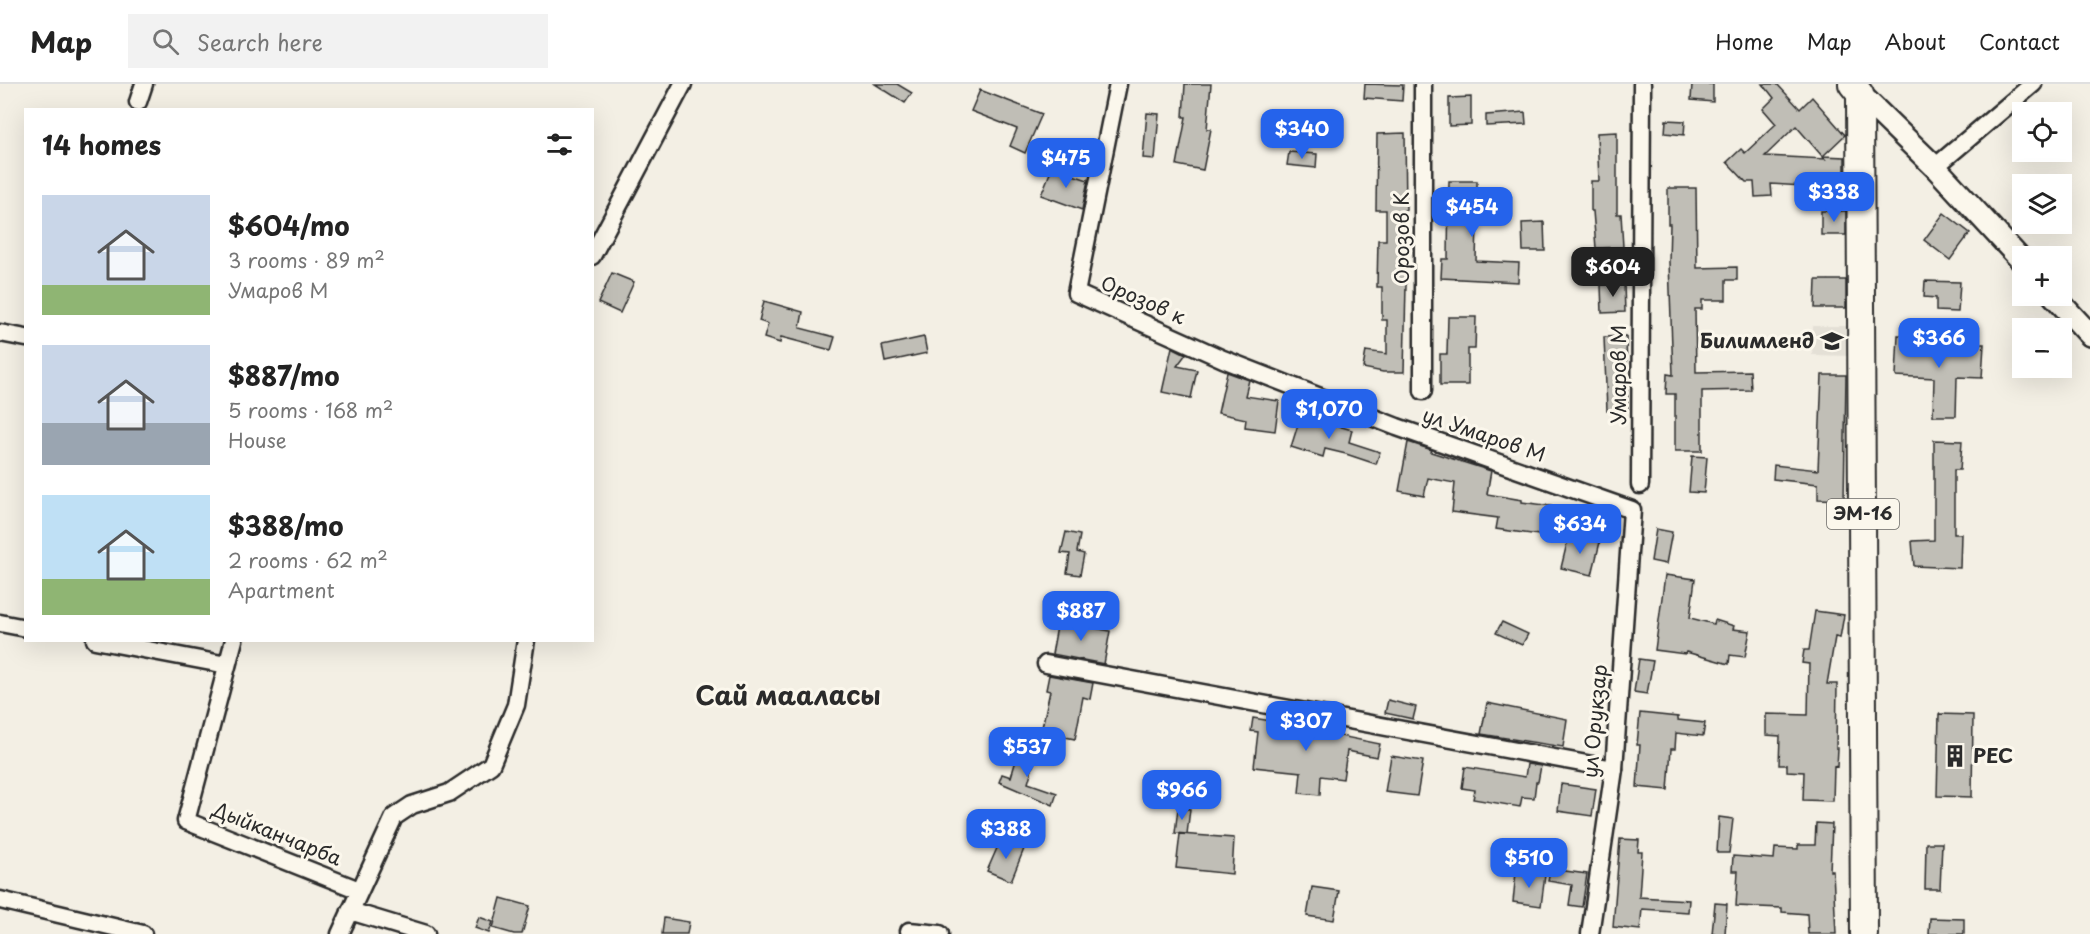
<!DOCTYPE html>
<meta charset="utf-8">
<style>
:root{--surface:#fff;--page:#f2f2f2;--text:#222;--muted:#767676;--line:#e0e0e0;--accent:#2563eb}
body{margin:0;font-family:"Playpen Sans",sans-serif;background:var(--page);color:var(--text);height:100vh;display:flex;flex-direction:column;font-size:22px;white-space:nowrap}
*{box-sizing:border-box;margin:0}
p{font-size:20px;color:var(--muted)}
.icon{flex:none;width:33px;height:33px;fill:none;stroke:currentColor;stroke-width:2;stroke-linecap:round;stroke-linejoin:round}
.map{position:relative;flex:1;overflow:hidden}
.sheet{position:absolute;left:24px;top:24px;width:570px;height:534px;display:flex;flex-direction:column;background:var(--surface);border-radius:0px;box-shadow:0 6px 24px #0002}
.sheet>*{flex:none}
.tools{position:absolute;left:2012px;top:18px;display:grid;gap:12px}
.tools a{display:grid;place-items:center;width:60px;height:60px;border-radius:0px;background:var(--surface);box-shadow:0 6px 24px #0002;font-size:30px}
.price{position:absolute;translate:-50% -51px;padding:0 14px;border-radius:12px;background:var(--accent);color:#fff;font-size:20px;line-height:39px;filter:drop-shadow(0 2px 3px #0008)}
.price::after{content:'';position:absolute;left:50%;top:36px;width:18px;height:14px;margin-left:-9px;background:inherit;clip-path:polygon(0 0,100% 0,50% 100%)}
.price.active{background:#222;color:#fff}
ul{padding:0;list-style:none}
li{display:flex;align-items:center;gap:18px;height:150px;padding:0 18px}
li span{display:grid;place-items:center;flex:none;width:168px;height:120px;border-radius:0px;color:#555}
li>.icon{margin-inline-start:auto}
span .icon{width:72px;height:72px;fill:#fffc;stroke-width:1}
li b{font-size:26px}
h2{display:flex;justify-content:space-between;align-items:center;height:72px;padding:0 18px;font-size:26px}
header{display:flex;align-items:center;gap:36px;box-sizing:border-box;height:84px;padding:0 30px;background:var(--surface);border-bottom:2px solid var(--line)}
header strong{font-size:28px}
nav{display:flex;gap:33px;margin-inline-start:auto;font-size:21px}
.search{width:420px;height:54px;background:var(--page);display:flex;align-items:center;gap:15px;box-sizing:border-box;padding:0 21px;border-radius:0px;color:var(--muted);font-size:22px}
.map>svg:first-child{display:block}
</style>
<header>
<strong>Map</strong>
<div class="search"><svg class="icon" aria-label="search" viewBox="0 0 24 24"><circle cx="10" cy="10" r="6"/><path d="M15 15l6 6"/></svg>Search here</div>
<nav><a>Home</a><a>Map</a><a>About</a><a>Contact</a></nav>
</header>
<div class="map">
<svg width="2090" height="850" viewBox="0 0 2090 850">
<rect width="100%" height="100%" fill="#f3efe4"/>
<filter id="ink" filterUnits="userSpaceOnUse"><feTurbulence type="fractalNoise" baseFrequency=".0167" numOctaves="2"/><feDisplacementMap in="SourceGraphic" scale="12" xChannelSelector="R" yChannelSelector="G"/><feConvolveMatrix kernelMatrix="1 2 1 2 8 2 1 2 1" color-interpolation-filters="sRGB"/></filter>
<g filter="url(#ink)">
<!-- built -->
<polygon fill="#e4e0d6" points="1813,242 1851,242 1851,272 1812,271"/>
<!-- building -->
<g fill="#c0beb6" stroke="#2b2b2b" stroke-width="1.5" fill-rule="evenodd">
<polygon points="875,0 897,0 912,9 905,19"/>
<polygon points="1185,0 1211,0 1207,45 1211,45 1203,86 1177,81 1186,33 1183,33"/>
<polygon points="1365,0 1403,1 1402,17 1364,14"/>
<polygon points="1692,0 1713,0 1713,18 1691,16"/>
<path d="M1763 0H1777L1800 25 1812 13 1845 51 1823 72 1845 73V99L1818 97V103L1771 100 1772 112 1755 113 1754 98H1746L1727 78 1741 65 1745 69 1776 40 1763 25 1774 14ZM1796 42 1822 72 1825 75 1765 72Z"/>
<polygon points="980,6 1042,30 1025,69 1010,62 1017,45 971,27"/>
<polygon points="1471,13 1471,41 1449,42 1449,14"/>
<polygon points="1525,28 1526,40 1486,42 1486,31"/>
<polygon points="1147,29 1159,30 1155,75 1143,74"/>
<polygon points="1666,36 1685,37 1684,51 1665,49"/>
<polygon points="1617,48 1617,130 1621,130 1623,163 1596,164 1593,127 1591,127 1591,97 1599,97 1597,49"/>
<polygon points="1405,49 1406,126 1404,126 1403,157 1407,157 1404,288 1383,288 1363,284 1366,267 1387,270 1387,236 1382,236 1382,203 1377,203 1378,156 1386,156 1386,126 1376,126 1377,50"/>
<polygon points="1289,68 1317,70 1316,84 1287,81"/>
<polygon points="1052,84 1088,96 1082,126 1041,111"/>
<polygon points="1449,97 1477,97 1477,125 1511,126 1510,138 1477,138 1476,177 1519,179 1518,198 1441,194 1442,175 1448,175"/>
<polygon points="1668,104 1696,104 1697,184 1737,183 1737,196 1726,196 1726,216 1702,216 1702,225 1695,225 1696,288 1750,287 1751,306 1702,307 1702,367 1675,367 1675,310 1666,310 1667,290 1673,291 1669,178 1670,140 1668,140"/>
<rect x="1821" y="127" width="25" height="24"/>
<polygon points="1944,129 1970,149 1950,176 1924,156"/>
<polygon points="1544,138 1545,167 1523,167 1522,139"/>
<polygon points="612,189 634,198 620,229 598,219"/>
<polygon points="1816,196 1846,196 1846,224 1815,224"/>
<polygon points="1925,197 1960,198 1958,228 1936,227 1936,214 1924,213"/>
<polygon points="1624,200 1625,228 1602,229 1601,201"/>
<polygon points="764,217 803,228 800,244 835,253 831,266 781,253 780,259 764,254 768,240 759,237"/>
<polygon points="1448,233 1476,233 1475,265 1468,265 1468,301 1440,301 1440,270 1447,270"/>
<polygon points="1898,251 1920,252 1920,264 1970,267 1971,260 1984,260 1982,294 1957,293 1956,332 1933,332 1934,294 1896,292"/>
<polygon points="1626,252 1628,326 1607,327 1604,253"/>
<polygon points="924,253 927,269 885,278 882,262"/>
<polygon points="1172,263 1186,270 1177,282 1197,286 1191,314 1162,308"/>
<polygon points="1227,288 1249,296 1245,312 1279,317 1275,347 1245,343 1246,335 1218,329"/>
<polygon points="1822,291 1846,291 1844,416 1818,415 1818,400 1773,395 1774,381 1818,386"/>
<polygon points="1301,331 1352,346 1349,358 1380,368 1376,380 1346,370 1325,365 1323,373 1291,363"/>
<polygon points="1934,356 1962,357 1960,386 1954,386 1954,450 1961,450 1960,484 1914,482 1912,457 1934,456"/>
<polygon points="1408,358 1432,366 1431,368 1491,387 1487,410 1522,416 1522,418 1551,422 1546,452 1496,445 1498,434 1452,428 1455,399 1428,394 1424,412 1399,407"/>
<polygon points="1692,372 1707,373 1704,409 1689,408"/>
<polygon points="1656,445 1672,448 1666,480 1651,477"/>
<polygon points="1066,448 1080,451 1077,468 1084,470 1080,491 1067,489 1070,470 1061,469"/>
<polygon points="1569,451 1600,458 1592,491 1561,484"/>
<polygon points="1665,491 1695,495 1690,534 1714,540 1715,536 1734,542 1733,545 1750,547 1745,573 1730,571 1729,580 1686,568 1685,570 1655,566"/>
<polygon points="1815,527 1844,531 1840,554 1835,553 1827,600 1837,600 1836,664 1838,664 1837,683 1834,682 1833,717 1803,716 1804,688 1787,687 1787,681 1779,681 1780,652 1766,651 1766,630 1808,631 1809,580 1802,579 1804,566 1809,566"/>
<polygon points="1058,537 1110,547 1104,580 1052,570"/>
<polygon points="1502,538 1528,550 1522,561 1496,549"/>
<polygon points="1639,575 1653,577 1647,610 1634,608"/>
<polygon points="1049,591 1093,599 1090,615 1083,613 1075,655 1041,648 1050,607 1046,606"/>
<polygon points="1388,616 1416,623 1413,635 1385,629"/>
<polygon points="1487,619 1567,635 1563,663 1481,650"/>
<polygon points="1640,629 1678,633 1678,636 1705,639 1703,652 1676,649 1675,665 1671,665 1668,706 1637,703 1640,661 1637,661"/>
<polygon points="1939,630 1973,631 1972,713 1937,712"/>
<polygon points="1253,634 1325,646 1340,650 1340,652 1380,660 1377,673 1347,667 1343,695 1321,692 1320,711 1299,709 1301,688 1254,683 1258,648 1251,647"/>
<polygon points="1020,663 1037,668 1028,699 1057,709 1053,721 999,698 1002,690 1011,693"/>
<polygon points="1391,672 1423,677 1417,712 1385,708"/>
<polygon points="1527,680 1541,682 1538,698 1536,698 1534,714 1522,713 1520,723 1473,715 1475,706 1462,704 1465,683 1525,693"/>
<polygon points="1561,700 1596,705 1592,732 1558,727"/>
<polygon points="1178,724 1190,725 1187,750 1175,749"/>
<polygon points="1719,733 1733,735 1729,769 1717,769"/>
<polygon points="1816,739 1832,740 1830,787 1833,787 1836,850 1808,850 1807,830 1782,828 1782,824 1736,822 1738,787 1732,787 1733,772 1774,775 1775,764 1798,765 1798,761 1815,761"/>
<polygon points="1180,750 1234,754 1232,790 1176,784"/>
<polygon points="1001,755 1024,765 1011,797 987,787"/>
<polygon points="1620,755 1639,756 1638,768 1642,768 1639,813 1689,816 1688,828 1642,825 1640,846 1613,843"/>
<polygon points="1926,759 1942,759 1940,805 1925,805"/>
<polygon points="1550,785 1587,790 1582,823 1569,821 1572,801 1548,797"/>
<polygon points="1516,788 1545,791 1541,822 1513,818"/>
<polygon points="1312,803 1339,807 1334,836 1307,832"/>
<polygon points="501,814 530,822 522,850 514,850 493,844"/>
<polygon points="1715,819 1727,820 1725,850 1712,850"/>
<polygon points="479,833 493,838 489,849 475,844"/>
<polygon points="664,834 689,838 687,850 662,850"/>
<polygon points="1930,834 1964,835 1964,850 1929,850"/>
</g>
<g fill="none" stroke-linecap="round" stroke-linejoin="round">
<!-- minor casing -->
<g stroke="#2b2b2b" stroke-width="21">
<g id="minor">
<polyline points="1118,0 1076,209 1223,275 1397,343 1632,426 1614,685 1590,850"/>
<polyline points="1423,0 1423,307"/>
<polyline points="138,18 144,0"/>
<polyline points="1935,83 2033,0"/>
<polyline points="592,172 683,0"/>
<polyline points="0,249 26,254"/>
<polyline points="1640,401 1642,0"/>
<polyline points="0,539 26,544"/>
<polyline points="95,556 227,581"/>
<polyline points="234,556 186,737 359,806"/>
<polyline points="1046,580 1614,685"/>
<polyline points="0,816 143,850"/>
<polyline points="350,827 426,850"/>
<polyline points="909,847 940,850"/>
<polyline points="340,850 394,733 412,721 449,709 491,681 516,621 526,556"/>
</g>
</g>
<!-- major casing -->
<g stroke="#2b2b2b" stroke-width="26">
<g id="major">
<polyline points="1860,10 1935,83 2022,177"/>
<polyline points="2054,212 2090,251"/>
</g>
</g>
<!-- highway casing -->
<g stroke="#2b2b2b" stroke-width="30">
<polyline id="highway" points="1852,0 1860,10 1864,850"/>
</g>
<!-- minor -->
<use href="#minor" stroke="#fbf7ec" stroke-width="16"/>
<!-- major -->
<use href="#major" stroke="#fbf7ec" stroke-width="21"/>
<!-- highway -->
<use href="#highway" stroke="#fbf7ec" stroke-width="26"/>
</g>
</g>
<!-- icons -->
<defs>
<g id="school-bare" transform="scale(1.8)"><path d="M0-5L7-2L0 1L-7-2ZM-4 1L0 2.5L4 1V4Q0 6-4 4Z" fill="#2b2b2b" stroke="#fbf7ec" stroke-width="2.5" paint-order="stroke"/></g>
<g id="building-bare" transform="scale(1.8)"><path d="M-4-6H4V6H1V3H-1V6H-4ZM-2.5-4.3h1.7v1.8h-1.7ZM.8-4.3h1.7v1.8H.8ZM-2.5-1h1.7V.8h-1.7ZM.8-1h1.7V.8H.8Z" fill="#2b2b2b" stroke="#fbf7ec" stroke-width="2.5" paint-order="stroke"/></g>
</defs>
<g fill-rule="evenodd">
<use href="#school-bare" x="1832" y="257"/>
<use href="#building-bare" x="1955" y="672"/>
</g>
<g text-anchor="middle" stroke-width="6" stroke-linejoin="round" paint-order="stroke">
<!-- shield labels -->
<rect fill="#fbf7ec" stroke="#696865" stroke-width="1.5" x="1827" y="415" width="72" height="30" rx="4.5"/>
<g font-size="18" font-weight="bold" fill="#2b2b2b">
<text x="1863" y="436">ЭМ-16</text>
</g>
<!-- street labels -->
<g font-size="20" fill="#2b2b2b" stroke="#fbf7ec">
<text transform="translate(1402 154) rotate(-90)" y="7">Орозов К</text>
<text transform="translate(1143 216) rotate(24)" y="7">Орозов к</text>
<text transform="translate(1619 291) rotate(-90)" y="7">Умаров М</text>
<text transform="translate(1484 351) rotate(19)" y="7">ул Умаров М</text>
<text transform="translate(1595 637) rotate(-85)" y="7">ул Орукзар</text>
<text transform="translate(277 750) rotate(22)" y="7">Дыйканчарба</text>
</g>
<!-- poi labels -->
<g font-size="20" font-weight="bold" fill="#2b2b2b" stroke="#fbf7ec" text-anchor="end">
<text x="1814" y="264">Билимленд</text>
<text x="1973" y="679" text-anchor="start">РЕС</text>
</g>
<!-- district labels -->
<g font-size="26" font-weight="bold" fill="#2b2b2b" stroke="#fbf7ec">
<text x="788" y="621">Сай мааласы</text>
</g>
</g>
</svg>
<div class="tools">
<a><svg class="icon" aria-label="locate" viewBox="0 0 24 24"><circle cx="12" cy="12" r="6"/><path d="M12 2v4M12 18v4M2 12h4M18 12h4"/></svg></a>
<a><svg class="icon" aria-label="layers" viewBox="0 0 24 24"><path d="M12 4l9 5-9 5-9-5zM3 14l9 5 9-5"/></svg></a>
<a>+</a>
<a>−</a>
</div>
<b class="price" style="left:1302px;top:76px">$340</b>
<b class="price" style="left:1066px;top:105px">$475</b>
<b class="price" style="left:1834px;top:139px">$338</b>
<b class="price" style="left:1472px;top:154px">$454</b>
<b class="price active" style="left:1613px;top:214px">$604</b>
<b class="price" style="left:1939px;top:285px">$366</b>
<b class="price" style="left:1329px;top:356px">$1,070</b>
<b class="price" style="left:1580px;top:471px">$634</b>
<b class="price" style="left:1081px;top:558px">$887</b>
<b class="price" style="left:1306px;top:668px">$307</b>
<b class="price" style="left:1027px;top:694px">$537</b>
<b class="price" style="left:1182px;top:737px">$966</b>
<b class="price" style="left:1006px;top:776px">$388</b>
<b class="price" style="left:1529px;top:805px">$510</b>
<section class="sheet">
<h2>14 homes<svg class="icon" aria-label="filters" viewBox="0 0 24 24"><path d="M4 7h16M4 17h16"/><circle cx="9" cy="7" r="2"/><circle cx="15" cy="17" r="2"/></svg></h2>
<ul>
<li><span style="background:linear-gradient(#c9d6e8 75%,#8fb573 0)"><svg class="icon" aria-label="home" viewBox="0 0 24 24"><path d="M3 11l9-7 9 7M6 9v11h12V9"/></svg></span><div><b>$604/mo</b><p>3 rooms · 89 m²</p><p>Умаров М</p></div></li>
<li><span style="background:linear-gradient(#c9d6e8 65%,#9aa5b1 0)"><svg class="icon" aria-label="home" viewBox="0 0 24 24"><path d="M3 11l9-7 9 7M6 9v11h12V9"/></svg></span><div><b>$887/mo</b><p>5 rooms · 168 m²</p><p>House</p></div></li>
<li><span style="background:linear-gradient(#bfe0f5 70%,#8fb573 0)"><svg class="icon" aria-label="home" viewBox="0 0 24 24"><path d="M3 11l9-7 9 7M6 9v11h12V9"/></svg></span><div><b>$388/mo</b><p>2 rooms · 62 m²</p><p>Apartment</p></div></li>
</ul>
</section>
</div>
